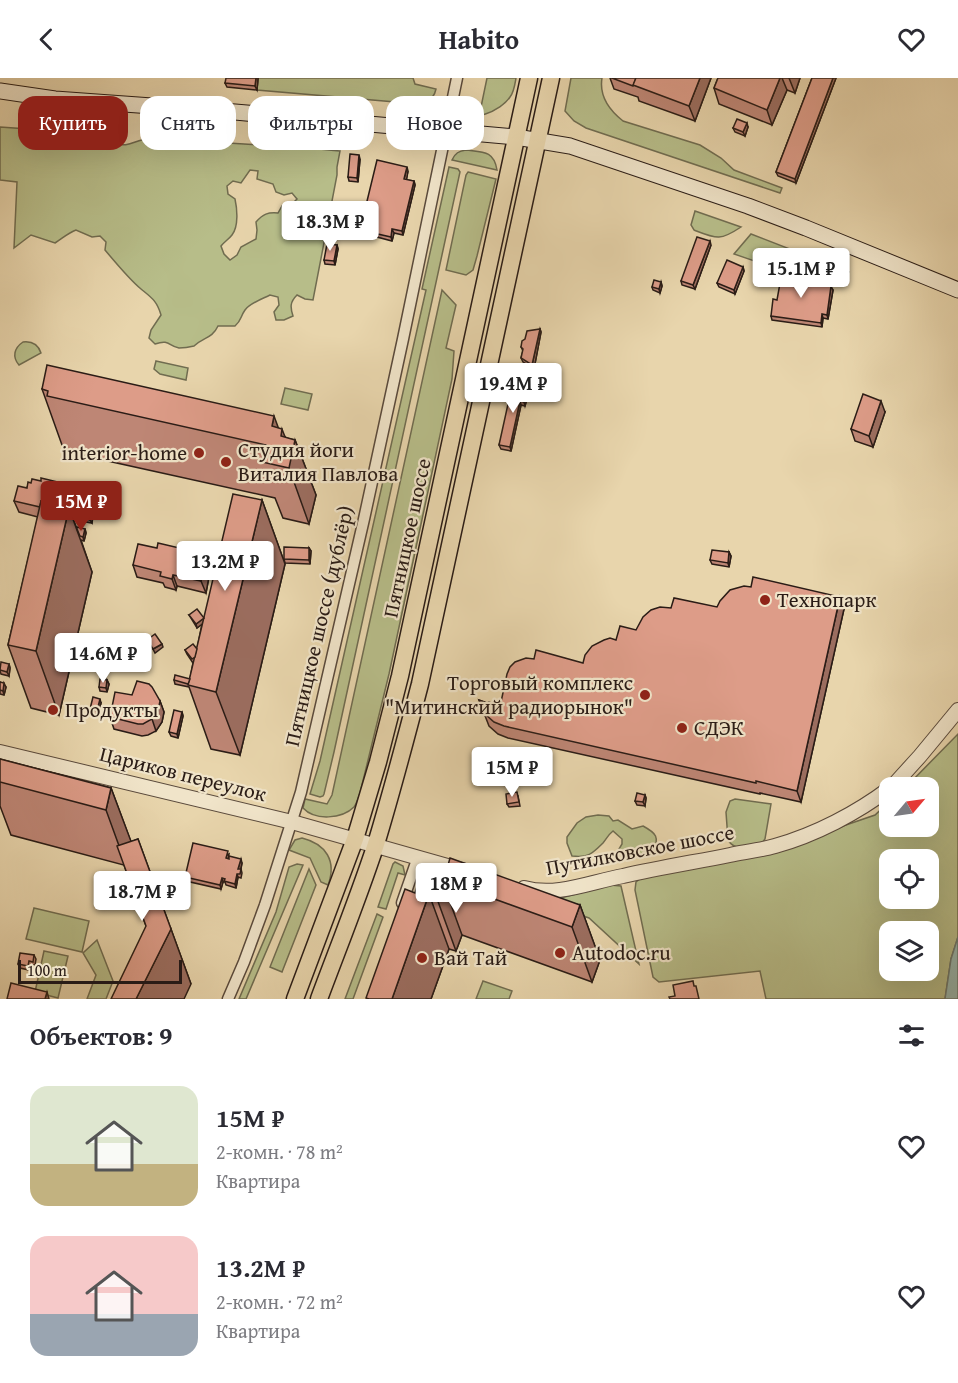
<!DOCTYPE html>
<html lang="ru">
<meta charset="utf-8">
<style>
:root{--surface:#fff;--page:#f2f2f3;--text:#2b2b33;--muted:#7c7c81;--accent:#8f2418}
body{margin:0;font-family:"Gentium Book Plus",serif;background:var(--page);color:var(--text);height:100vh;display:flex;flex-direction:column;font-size:22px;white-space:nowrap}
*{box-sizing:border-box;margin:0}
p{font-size:20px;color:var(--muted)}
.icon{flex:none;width:33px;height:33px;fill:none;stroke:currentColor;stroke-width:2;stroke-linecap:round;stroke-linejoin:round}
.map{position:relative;height:921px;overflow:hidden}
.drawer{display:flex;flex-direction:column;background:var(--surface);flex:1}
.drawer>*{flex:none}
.top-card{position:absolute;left:18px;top:18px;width:600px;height:54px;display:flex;gap:12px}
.needle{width:39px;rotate:61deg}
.buttons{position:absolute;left:879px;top:699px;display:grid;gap:12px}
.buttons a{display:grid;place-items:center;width:60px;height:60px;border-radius:12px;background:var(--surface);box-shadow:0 6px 24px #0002;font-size:30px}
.scale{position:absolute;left:18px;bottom:15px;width:164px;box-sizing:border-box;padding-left:6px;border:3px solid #2a1c16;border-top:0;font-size:16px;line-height:21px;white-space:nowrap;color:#2a1c16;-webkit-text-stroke:4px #f0e4c9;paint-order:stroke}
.price{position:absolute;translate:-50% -51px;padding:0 14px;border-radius:6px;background:#fff;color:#222;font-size:20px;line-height:39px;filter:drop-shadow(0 2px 3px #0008)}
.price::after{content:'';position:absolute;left:50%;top:36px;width:18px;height:14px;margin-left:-9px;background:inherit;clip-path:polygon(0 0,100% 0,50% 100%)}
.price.active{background:var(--accent);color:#fff}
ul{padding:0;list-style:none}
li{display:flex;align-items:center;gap:18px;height:150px;padding:0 30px}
li span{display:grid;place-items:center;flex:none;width:168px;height:120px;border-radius:18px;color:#555}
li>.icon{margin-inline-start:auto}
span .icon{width:72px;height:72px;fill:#fffc;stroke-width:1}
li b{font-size:26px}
h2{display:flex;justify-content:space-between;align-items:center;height:72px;padding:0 30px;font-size:26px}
.chip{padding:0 21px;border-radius:18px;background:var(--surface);box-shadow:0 6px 24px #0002;font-size:21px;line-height:54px}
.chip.active{background:var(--accent);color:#fff}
header{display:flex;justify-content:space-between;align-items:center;height:78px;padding:0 30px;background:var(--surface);font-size:27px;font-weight:700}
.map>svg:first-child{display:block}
</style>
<header><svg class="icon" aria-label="back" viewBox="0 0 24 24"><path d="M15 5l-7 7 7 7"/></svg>Habito<svg class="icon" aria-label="heart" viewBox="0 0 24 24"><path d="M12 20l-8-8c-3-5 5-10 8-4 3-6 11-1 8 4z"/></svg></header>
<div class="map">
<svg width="958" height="921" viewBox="0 0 958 921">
<rect width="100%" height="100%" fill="#e8d5ac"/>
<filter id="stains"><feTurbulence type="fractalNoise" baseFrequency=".00333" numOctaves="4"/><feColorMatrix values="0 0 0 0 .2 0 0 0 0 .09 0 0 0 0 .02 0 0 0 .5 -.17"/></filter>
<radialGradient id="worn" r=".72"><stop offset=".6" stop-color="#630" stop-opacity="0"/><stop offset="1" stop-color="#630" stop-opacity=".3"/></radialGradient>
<!-- green -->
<g fill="#b7bd89" stroke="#706c50" stroke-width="1.5" fill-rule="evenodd">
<path d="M258 0H413L415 6 436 11C433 26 420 25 407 25L257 12Z"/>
<path d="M487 0H516C515 6 514 14 510 19 502 32 467 49 461 28L481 29Z"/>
<path d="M571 0H602C599 18 609 32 623 43L700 67 721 80 734 92 782 110 780 115 586 50 574 43 565 33Z"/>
<path d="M0 49 113 57 114 65C130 71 136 60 150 61 214 64 277 67 340 73L337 89V97L313 222 305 221 297 217C290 224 290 229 293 238L284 242H276L274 234 279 227 278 219 270 217C262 221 250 225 245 232 240 239 242 242 235 248H218C212 261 203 259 194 268 190 269 183 270 179 270 168 268 170 261 155 266L149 260 151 252 161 237C157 223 152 220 141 211 130 202 115 184 105 172L106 164 100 158 92 159 76 152C68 155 63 160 55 165L31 157 14 170 17 104 0 102ZM250 92 258 93 257 101 273 106 276 114 284 117 292 115 297 121 291 127 282 128 278 135C268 134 263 136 256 144L257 152 256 161 241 169 237 177 230 182 224 176 221 168C224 164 229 161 232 157 239 148 237 130 235 121L228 116 227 108 233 103 241 105Z"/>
<path d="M466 72C482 74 494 72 497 92L452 82C455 75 459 73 466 72Z"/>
<polygon points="449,89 458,91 460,94 334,674 324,716 323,718 320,719 310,716 320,683 426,212 422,211"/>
<polygon points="468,94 496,101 477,178 473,192 466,197 446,192 466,97"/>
<path d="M695 133 741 149C720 163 717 161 694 152L691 147Z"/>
<polygon points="751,156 849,194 846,199 841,200 778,176 772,189 734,176"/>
<path d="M442 212 456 227 446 270 454 273 452 301 389 596 360 715C358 720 357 725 354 729 342 741 315 743 303 730L305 721 327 726 332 717Z"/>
<path d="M23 264C32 263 38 266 41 275L19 287C12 279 14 270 23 264Z"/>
<polygon points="156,283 188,290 186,302 160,296 154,291"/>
<polygon points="285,310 312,316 308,332 281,326"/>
<path d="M958 656V859L951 881 945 921H766L760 893 659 904 653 899 635 812 636 804 641 800 801 766 843 748 875 737 889 724 890 748H928V710L906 709ZM890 782H928V820H890ZM890 854H928V892H890Z"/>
<path d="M735 721 771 726 765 761 762 765C750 768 736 775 728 762L726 734 730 723Z"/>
<path d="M598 737 609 738 613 743 618 742 632 751 643 748C656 755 660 759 653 774 642 778 633 779 621 776L619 771 622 766V761L613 753C608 757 607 760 603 765 592 776 588 780 572 778L567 765V759L577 745 586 739Z"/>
<path d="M302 760C326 766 337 783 328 807L321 804 310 780 289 772 295 762Z"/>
<polygon points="395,784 403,788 405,797 398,795 386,831 378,829 393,786"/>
<polygon points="297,786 303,787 246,921 239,921 276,834 289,789"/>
<polygon points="309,791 316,807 282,894 270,889"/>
<polygon points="610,807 621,808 639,886 589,840 530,820 557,821"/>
<polygon points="34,830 89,843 82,874 26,861"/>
<polygon points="377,836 383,839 353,921 345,921"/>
<polygon points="97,862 113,903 106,921 87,921 96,897 83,875"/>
<polygon points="44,873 68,878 58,920 35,914"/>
<polygon points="483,903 512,913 509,921 476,921"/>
</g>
<!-- water -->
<polygon fill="#98b8b0" stroke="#6c7a72" stroke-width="1.5" points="958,859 958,921 945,921 951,881"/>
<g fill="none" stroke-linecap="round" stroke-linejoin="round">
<!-- minor casing -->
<g stroke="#5a4a3c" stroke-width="13">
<g id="minor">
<polyline points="402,825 418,779"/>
<polyline points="228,921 244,884 265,827 301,714 364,441 403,261 457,0"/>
</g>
</g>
<!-- tertiary casing -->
<g stroke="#5a4a3c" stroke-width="16">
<g id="tertiary">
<polyline points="0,674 292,744 465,793"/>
<polyline points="891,710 920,678 958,632"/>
<path d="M524 810C557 819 590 804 623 798 658 790 695 784 730 777 745 774 761 772 775 768 815 757 857 735 890 710"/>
</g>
</g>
<!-- secondary casing -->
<g stroke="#2a1c16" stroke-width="17">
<polyline id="secondary" points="0,13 55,21 235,34 516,59 570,68 748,128 806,150 958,212"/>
</g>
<!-- primary casing -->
<g stroke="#2a1c16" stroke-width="19">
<g id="primary">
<polyline points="295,921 355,761 378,684 400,598 529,0"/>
<path d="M319 921C338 870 359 818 376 766 392 713 406 660 420 606L551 0"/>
</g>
</g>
<!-- minor -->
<use href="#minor" stroke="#f0e4c9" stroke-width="10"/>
<!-- tertiary -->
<use href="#tertiary" stroke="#f0e4c9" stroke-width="14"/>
<!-- secondary -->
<use href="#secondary" stroke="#f0e4c9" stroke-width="15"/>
<!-- primary -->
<use href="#primary" stroke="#e8d5ac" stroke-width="16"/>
</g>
<!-- wall -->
<g fill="#be8675" stroke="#2a1c16" stroke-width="1.5">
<polygon points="258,0 257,12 227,9 225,5"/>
<polygon points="610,0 711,0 695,43 639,23 638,19 614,11"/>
<polygon points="718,0 800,0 795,15 787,12 772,47 719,26 714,10"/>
<polygon points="812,0 836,0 796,105 778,98 776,94"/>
<polygon points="748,49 745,58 735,54 733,50"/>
<polygon points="360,81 358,104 349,103 348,99"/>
<polygon points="408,93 406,102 414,103 415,107 403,157 394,155 392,163 362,155 360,152"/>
<polygon points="337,167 338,171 335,187 325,186 324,182"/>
<polygon points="711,167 695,211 682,207 681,203"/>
<polygon points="743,189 744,193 735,216 719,209 717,205"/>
<polygon points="811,202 810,205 833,212 828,241 823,240 822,249 772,242 771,238"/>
<polygon points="661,204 662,208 660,215 653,212 652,209"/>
<polygon points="540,251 541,254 534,291 523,284 521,280 523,273 521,269"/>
<polygon points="42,311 278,350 286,360 295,362 316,417 309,446 283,440 275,420 67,374 64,367 62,367"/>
<polygon points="529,313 525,328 521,327 511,373 501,371 499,367 514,324 513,322"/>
<polygon points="885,334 873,369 855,363 851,351"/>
<polygon points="41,403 66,406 70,417 67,430 69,430 77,451 85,451 86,455 84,463 81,462 92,494 59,637 31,630 8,567 38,439 19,434 14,423 31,405"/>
<polygon points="262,422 285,486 240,677 211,671 189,609 175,606 174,602 190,601 193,585 187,576 185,572 197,571 202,546 197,550 191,540 189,537 204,540"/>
<polygon points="93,437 92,445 81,443 80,439"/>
<polygon points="157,470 188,472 190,478 206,482 210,493 206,515 177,508 176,512 165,509 163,505 137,499 133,487"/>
<polygon points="309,470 311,473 310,486 285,485 284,481"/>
<polygon points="729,474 731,478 729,489 712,486 710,482"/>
<polygon points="717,529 844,531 801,724 760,715 760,716 508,660 498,656 489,648 479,622 487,625 494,626 501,624 583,585 616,562 636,552 671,530"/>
<polygon points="9,586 10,590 9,598 1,596 0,593"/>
<polygon points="107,602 109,606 107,614 100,613 99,609"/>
<polygon points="0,604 6,609 4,617 0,616"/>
<polygon points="160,623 164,634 162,644 156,653 148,657 142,658 114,651 110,639"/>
<polygon points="101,625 98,637 91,635 90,631"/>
<polygon points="182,634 183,638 178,660 171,658 169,654"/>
<polygon points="0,681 111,710 131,764 138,761 191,906 146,848 124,787 11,757 0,728"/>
<polygon points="645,717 646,720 645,728 637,727 635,723"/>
<polygon points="518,718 520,728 509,729 507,726"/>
<polygon points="229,776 228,781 242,785 241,791 242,795 241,800 238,799 236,810 226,807 225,804 223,804 221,811 186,803 185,799"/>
<polygon points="447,791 580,827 600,882 592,904 462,857 456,873 449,871 431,921 367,921 415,815 431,799"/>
<polygon points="34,877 36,881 35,887 30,887 29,892 20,890 18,886"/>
</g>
<!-- shaded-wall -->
<g fill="#9b6d5f" stroke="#2a1c16" stroke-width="1.5">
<polygon points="256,0 258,0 257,12 255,8"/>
<polygon points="700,0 711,0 695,43 689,28"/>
<polygon points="780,0 782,0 787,12 772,47 767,32"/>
<polygon points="789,0 800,0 795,15"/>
<polygon points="833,0 836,0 796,105 795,101"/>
<polygon points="747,45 748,49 745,58 743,54"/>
<polygon points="359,77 360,81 358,104 357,100"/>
<polygon points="407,89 408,93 406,105 404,101"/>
<polygon points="414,103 415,107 403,157 402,153"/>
<polygon points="392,151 394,155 392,163 391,159"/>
<polygon points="710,163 711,167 695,211 693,207"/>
<polygon points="337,167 338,171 335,187 334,183"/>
<polygon points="743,189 744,193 735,216 734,212"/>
<polygon points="661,204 662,208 660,215 659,211"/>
<polygon points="831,208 833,212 828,241 827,237"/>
<polygon points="822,236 823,240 822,249 821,245"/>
<polygon points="540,251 541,254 534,291 532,287"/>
<polygon points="527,309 529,313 525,328 524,324"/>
<polygon points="520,323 521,327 511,373 510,369"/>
<polygon points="881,323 885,334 873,369 869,358"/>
<polygon points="274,338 281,357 282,351 292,377 295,362 316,417 309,446 289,390 272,348"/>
<polygon points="66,406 70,417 66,438 61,426"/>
<polygon points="262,422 285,486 240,677 216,614"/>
<polygon points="69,430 92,494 59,637 36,573"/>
<polygon points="92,433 93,437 92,445 90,442"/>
<polygon points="85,451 86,455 84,463 83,459"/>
<polygon points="309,470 311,473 310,486 309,482"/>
<polygon points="729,474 731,478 729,489 728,485"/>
<polygon points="206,482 210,493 206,515 201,503"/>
<polygon points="173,497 177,508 176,512 172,501"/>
<polygon points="840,519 844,531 801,724 797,713"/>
<polygon points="204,540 205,544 197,550 196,546"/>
<polygon points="162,566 163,569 155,575 153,571"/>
<polygon points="9,586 10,590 9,598 7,594"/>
<polygon points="107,602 109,606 107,614 106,610"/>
<polygon points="4,605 6,609 4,617 3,613"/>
<polygon points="100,621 101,625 98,637 97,633"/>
<polygon points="160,623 164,634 162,644 156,653 152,641"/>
<polygon points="182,634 183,638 178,660 177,656"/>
<polygon points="111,710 132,766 126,787 106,732"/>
<polygon points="645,717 646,720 645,728 643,724"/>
<polygon points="241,781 242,785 240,794 238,791"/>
<polygon points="237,796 238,799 236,810 235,806"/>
<polygon points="222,800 223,804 221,811 220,807"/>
<polygon points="442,802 462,857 456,873 436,818"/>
<polygon points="429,816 449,871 431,921 392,921"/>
<polygon points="580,827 600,882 592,904 572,849"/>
<polygon points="171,851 191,906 184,921 136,921"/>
<polygon points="47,914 49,921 45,921"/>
</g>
<!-- building -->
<g fill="#dd9c88" stroke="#2a1c16" stroke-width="1.5">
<polygon points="226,0 256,0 255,8 225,5"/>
<polygon points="612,0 636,0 633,8"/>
<polygon points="636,0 700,0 689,28 633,7"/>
<polygon points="718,0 780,0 767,32 714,10"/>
<polygon points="812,0 833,0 795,101 776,94"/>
<polygon points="737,41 747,45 743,54 733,50"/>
<polygon points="350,76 359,77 357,100 348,99"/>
<polygon points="377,82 407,89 404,101 414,103 402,153 392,151 391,159 360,152"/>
<polygon points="697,159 710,163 693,207 681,203"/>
<polygon points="327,166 337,167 334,183 324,182"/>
<polygon points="727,182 743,189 734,212 717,205"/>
<polygon points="782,194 809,198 808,205 831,208 827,237 822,236 821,245 771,238 773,221 777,222"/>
<polygon points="654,202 661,204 659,211 652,209"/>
<polygon points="540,251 532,287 521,280 523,271 521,269 522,263 525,261 527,253"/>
<polygon points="47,287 274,338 272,348 282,351 281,358 295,362 289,390 262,384 266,367 47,318 48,313 42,311"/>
<polygon points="517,300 527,309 524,324 520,323 510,369 499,367 508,326 517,323 513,322"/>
<polygon points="863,316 881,323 869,358 851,351"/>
<polygon points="41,400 66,406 61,426 55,425 54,426 41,423 40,429 14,423 18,408 27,410 28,404 31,405 32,401 41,403"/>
<polygon points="233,416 262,422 216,614 188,607"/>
<polygon points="41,423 69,430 36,573 8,567"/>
<polygon points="82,431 92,433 90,442 80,439"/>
<polygon points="77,449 85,451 83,459 80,458 77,451"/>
<polygon points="158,465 188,472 187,477 206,482 201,503 173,497 172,501 160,498 161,494 133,487 138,466 157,470"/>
<polygon points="284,469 309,470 309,482 284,481"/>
<polygon points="712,472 729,474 728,485 710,482"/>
<polygon points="753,499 840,519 797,713 756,703 756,705 504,648 494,644 485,636 479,622 487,625 489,624 494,626 496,623 501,624 507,596 510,589 515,584 526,580 534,581 536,572 583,585 585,577 592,568 604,562 610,560 616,562 620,548 636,552 643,539 651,532 660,529 671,530 674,520 717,529 720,523 730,512 744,508 751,509"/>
<polygon points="197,531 204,540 196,546 189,537"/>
<polygon points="155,556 162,566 153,571 147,562"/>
<polygon points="193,566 197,571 195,579 192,581 185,572"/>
<polygon points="1,584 9,586 7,594 0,592"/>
<polygon points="175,597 190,601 188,606 174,602"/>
<polygon points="100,601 107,602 106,610 99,609"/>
<polygon points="137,603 149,606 152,609 160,623 158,633 152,641 143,646 138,646 110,639 115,614 132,617"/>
<polygon points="0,604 4,605 3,613 0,612"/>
<polygon points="93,619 100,621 97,633 90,631"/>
<polygon points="174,632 182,634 177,656 169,654"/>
<polygon points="0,681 111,710 106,732 0,704"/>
<polygon points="517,714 519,724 507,726 506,716"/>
<polygon points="637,715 645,717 643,724 635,723"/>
<polygon points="138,761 171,851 136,921 111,921 146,848 117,768"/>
<polygon points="193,765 228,773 226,780 229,781 229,778 241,781 238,791 241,791 240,796 237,796 235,806 224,803 225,801 222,800 220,807 185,799"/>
<polygon points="450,780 580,827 572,849 442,802 436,818 429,816 392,921 369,921 366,920 405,811 415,815 421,795 431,799 435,787 447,791"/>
<polygon points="20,875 34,877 33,884 29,883 28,888 18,886"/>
<polygon points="693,903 694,908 696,908 699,921 670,921 669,919 675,918 673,907"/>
<polygon points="11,905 47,914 45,921 7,921"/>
</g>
<!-- markers -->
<g fill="#8f2418" stroke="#f0e4c9" stroke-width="2">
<circle cx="199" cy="375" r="6"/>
<circle cx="226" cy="384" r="6"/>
<circle cx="765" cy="522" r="6"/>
<circle cx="645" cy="617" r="6"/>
<circle cx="53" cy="632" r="6"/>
<circle cx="682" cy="650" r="6"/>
<circle cx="560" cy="875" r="6"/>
<circle cx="422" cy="880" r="6"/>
</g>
<g text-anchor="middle" stroke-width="4.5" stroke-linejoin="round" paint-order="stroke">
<!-- poi labels -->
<g font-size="21" fill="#2a1c16" stroke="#f0e4c9" text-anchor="start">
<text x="238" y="379">Студия йоги<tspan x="238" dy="24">Виталия Павлова</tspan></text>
<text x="187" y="382" text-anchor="end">interior-home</text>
<text x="777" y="529">Технопарк</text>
<text x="633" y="612" text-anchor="end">Торговый комплекс<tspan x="633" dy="24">"Митинский радиорынок"</tspan></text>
<text x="65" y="639">Продукты</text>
<text x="694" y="657">СДЭК</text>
<text x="572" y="882">Autodoc.ru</text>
<text x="434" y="887">Вай Тай</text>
</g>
<!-- street labels -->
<g font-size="21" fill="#2a1c16" stroke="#f0e4c9">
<text transform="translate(407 460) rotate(-78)" y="7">Пятницкое шоссе</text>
<text transform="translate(319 548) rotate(-77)" y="7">Пятницкое шоссе (дублёр)</text>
<text transform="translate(183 696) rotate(14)" y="7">Цариков переулок</text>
<text transform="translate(640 772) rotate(-11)" y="7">Путилковское шоссе</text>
</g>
</g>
<rect width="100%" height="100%" filter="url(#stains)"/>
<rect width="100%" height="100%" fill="url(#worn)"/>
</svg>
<div class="buttons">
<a><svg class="needle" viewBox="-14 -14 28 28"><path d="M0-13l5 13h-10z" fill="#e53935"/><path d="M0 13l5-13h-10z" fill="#7c7c81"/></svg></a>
<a><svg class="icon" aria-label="locate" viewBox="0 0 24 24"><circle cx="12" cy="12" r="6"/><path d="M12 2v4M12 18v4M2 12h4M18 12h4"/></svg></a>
<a><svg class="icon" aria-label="layers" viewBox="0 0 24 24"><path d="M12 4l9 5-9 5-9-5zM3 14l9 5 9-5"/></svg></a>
</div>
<div class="scale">100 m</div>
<b class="price" style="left:330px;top:174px">18.3M ₽</b>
<b class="price" style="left:801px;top:221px">15.1M ₽</b>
<b class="price" style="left:513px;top:336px">19.4M ₽</b>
<b class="price active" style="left:81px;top:454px">15M ₽</b>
<b class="price" style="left:225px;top:514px">13.2M ₽</b>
<b class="price" style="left:103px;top:606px">14.6M ₽</b>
<b class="price" style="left:512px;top:720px">15M ₽</b>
<b class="price" style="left:456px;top:836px">18M ₽</b>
<b class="price" style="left:142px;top:844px">18.7M ₽</b>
<div class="top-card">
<a class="chip active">Купить</a>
<a class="chip">Снять</a>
<a class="chip">Фильтры</a>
<a class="chip">Новое</a>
</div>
</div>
<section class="drawer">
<h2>Объектов: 9<svg class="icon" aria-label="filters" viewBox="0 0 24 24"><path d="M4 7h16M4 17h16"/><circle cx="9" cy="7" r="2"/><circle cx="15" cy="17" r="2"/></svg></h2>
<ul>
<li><span style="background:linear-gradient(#dfe7d0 65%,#c2b280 0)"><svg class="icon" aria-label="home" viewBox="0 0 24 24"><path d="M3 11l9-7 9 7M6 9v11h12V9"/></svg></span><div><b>15M ₽</b><p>2-комн. · 78 m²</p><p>Квартира</p></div><svg class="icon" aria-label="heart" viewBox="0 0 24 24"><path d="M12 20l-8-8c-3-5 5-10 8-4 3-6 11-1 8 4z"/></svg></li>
<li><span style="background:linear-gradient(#f6c9c9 65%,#9aa5b1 0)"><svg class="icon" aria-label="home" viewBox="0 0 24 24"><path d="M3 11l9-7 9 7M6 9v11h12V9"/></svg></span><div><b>13.2M ₽</b><p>2-комн. · 72 m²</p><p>Квартира</p></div><svg class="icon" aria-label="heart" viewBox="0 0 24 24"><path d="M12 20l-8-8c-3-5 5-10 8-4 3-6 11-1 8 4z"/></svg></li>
</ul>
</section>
